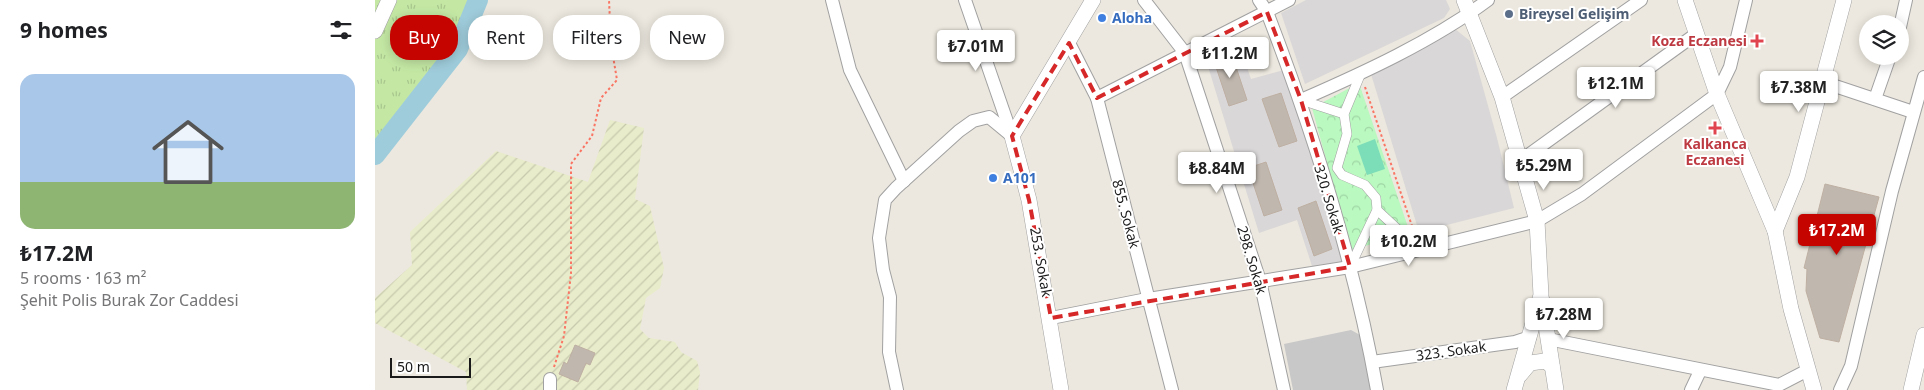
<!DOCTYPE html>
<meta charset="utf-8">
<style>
:root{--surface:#fff;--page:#f2f2f2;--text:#202124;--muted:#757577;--accent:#c50400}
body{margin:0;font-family:"Noto Sans",sans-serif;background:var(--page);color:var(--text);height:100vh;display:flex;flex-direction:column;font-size:19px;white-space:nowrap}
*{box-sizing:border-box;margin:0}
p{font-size:16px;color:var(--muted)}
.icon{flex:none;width:28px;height:28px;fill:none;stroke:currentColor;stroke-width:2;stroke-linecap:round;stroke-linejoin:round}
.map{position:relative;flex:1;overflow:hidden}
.drawer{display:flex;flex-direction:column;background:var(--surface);width:375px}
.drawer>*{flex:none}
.top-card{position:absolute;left:15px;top:15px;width:475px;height:45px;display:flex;gap:10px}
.fabs{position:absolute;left:1484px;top:15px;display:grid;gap:10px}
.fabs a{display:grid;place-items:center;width:50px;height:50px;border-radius:50%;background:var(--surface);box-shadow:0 2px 12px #0003;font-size:25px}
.scale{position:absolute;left:15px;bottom:12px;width:81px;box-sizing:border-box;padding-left:5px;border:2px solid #1a1a1a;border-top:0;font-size:14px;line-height:18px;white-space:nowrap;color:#1a1a1a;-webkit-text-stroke:4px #fff;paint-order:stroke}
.price{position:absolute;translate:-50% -42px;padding:0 11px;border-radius:5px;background:#fff;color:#222;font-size:16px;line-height:32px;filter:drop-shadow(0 1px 2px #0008)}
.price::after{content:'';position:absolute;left:50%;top:30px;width:15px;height:11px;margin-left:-8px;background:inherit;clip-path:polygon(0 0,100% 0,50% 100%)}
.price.current{background:var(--accent);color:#fff}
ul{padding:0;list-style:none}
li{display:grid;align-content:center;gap:10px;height:265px;padding:0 20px}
li span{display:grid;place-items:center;height:155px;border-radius:15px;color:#555}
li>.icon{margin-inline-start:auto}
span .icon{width:90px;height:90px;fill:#fffc;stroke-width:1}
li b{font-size:21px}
h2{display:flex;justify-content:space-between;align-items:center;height:60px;padding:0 20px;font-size:21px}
.chip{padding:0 18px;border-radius:20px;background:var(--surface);box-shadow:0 2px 12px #0003;font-size:18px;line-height:45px}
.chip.current{background:var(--accent);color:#fff}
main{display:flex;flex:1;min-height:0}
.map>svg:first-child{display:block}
</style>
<main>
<section class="drawer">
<h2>9 homes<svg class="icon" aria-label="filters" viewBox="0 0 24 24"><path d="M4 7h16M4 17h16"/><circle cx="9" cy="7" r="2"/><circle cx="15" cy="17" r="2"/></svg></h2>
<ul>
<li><span style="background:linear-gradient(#a9c7e8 70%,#8fb573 0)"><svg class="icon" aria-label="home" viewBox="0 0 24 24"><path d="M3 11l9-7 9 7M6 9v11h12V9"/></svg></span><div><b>₺17.2M</b><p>5 rooms · 163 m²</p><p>Şehit Polis Burak Zor Caddesi</p></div></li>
</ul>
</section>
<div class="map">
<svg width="1549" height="390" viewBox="0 0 1549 390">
<defs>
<pattern id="farmland-furrows" width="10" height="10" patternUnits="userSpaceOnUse" patternTransform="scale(1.25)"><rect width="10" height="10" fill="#e9ecca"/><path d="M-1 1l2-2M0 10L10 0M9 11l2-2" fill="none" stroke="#c7caad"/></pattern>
<pattern id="grass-tufts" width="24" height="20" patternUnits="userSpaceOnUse" patternTransform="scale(1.25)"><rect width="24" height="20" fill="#c4e8a4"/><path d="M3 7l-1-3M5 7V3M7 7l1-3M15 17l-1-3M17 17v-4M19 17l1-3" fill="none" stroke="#a8c68d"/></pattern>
<pattern id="park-crowns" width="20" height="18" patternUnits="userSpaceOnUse" patternTransform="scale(1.25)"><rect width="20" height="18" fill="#baf9c0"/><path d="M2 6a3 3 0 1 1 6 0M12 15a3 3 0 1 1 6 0" fill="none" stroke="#9fd5a4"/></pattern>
</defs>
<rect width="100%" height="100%" fill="#ece8df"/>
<!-- residential -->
<g fill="#d9d7d7">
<polygon points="931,0 1071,0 1075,9 1069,18 930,84 906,13"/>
<polygon points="1080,29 1095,41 1122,138 1139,208 1044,232 996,74"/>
<polygon points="861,36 876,79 909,70 972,261 937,266 922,220 884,233 828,50"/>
</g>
<!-- religious -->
<polygon fill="#c8c8c8" points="976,330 985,335 996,390 918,390 909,344"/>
<!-- farmland -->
<polygon fill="url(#farmland-furrows)" points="235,120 269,128 260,199 275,206 289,268 285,288 271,298 265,329 274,338 300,342 306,352 322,361 325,372 323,390 92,390 91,372 0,323 0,298 37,265 35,232 121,151 213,182"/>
<!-- grass -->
<polygon fill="url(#grass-tufts)" points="0,0 99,0 83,49 0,146"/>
<!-- park -->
<polygon fill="url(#park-crowns)" points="984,83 1035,233 976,250 937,108"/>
<!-- pitch -->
<polygon fill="#7cddb9" points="1000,139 1010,169 992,175 982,146"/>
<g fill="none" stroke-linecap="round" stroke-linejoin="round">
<!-- river -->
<polyline stroke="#9fccdb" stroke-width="20" points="0,155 83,49 103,0"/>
</g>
<!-- building -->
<g fill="#c0b8af" stroke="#beafa2">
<polygon points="856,52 872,100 854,106 838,58"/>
<polygon points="906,93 922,141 904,147 887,99"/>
<polygon points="891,162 907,210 889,216 873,168"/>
<polygon points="1450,184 1504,197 1464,342 1445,338 1431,291 1432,269 1429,268"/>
<polygon points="941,201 957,249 939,256 923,208"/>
<polygon points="200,345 220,353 215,365 211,363 203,382 184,374 189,362 192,364"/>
</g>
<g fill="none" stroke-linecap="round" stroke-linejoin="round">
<!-- pedestrian casing -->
<g stroke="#a1a1a1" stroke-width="10">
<g id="pedestrian">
<polyline points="926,100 969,114"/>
<polyline points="1002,210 1045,250"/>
<polyline points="975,267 1002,210 1001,198 990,185 967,175 962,168 972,134 969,114 986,73"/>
</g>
</g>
<!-- minor casing -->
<g stroke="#a1a1a1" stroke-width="14">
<g id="minor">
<polyline points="457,0 475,70 529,181"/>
<polyline points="590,0 637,136"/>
<polyline points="769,0 810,53 885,281 909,390"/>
<path d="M884 0 892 12C939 134 979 261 1002 390"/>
<polyline points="1525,27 1531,0"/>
<polyline points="694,43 722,98 797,390"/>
<polyline points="1448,82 1538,112"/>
<polyline points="1127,97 1266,0"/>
<polyline points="722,98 914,0"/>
<polyline points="1500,99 1515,56"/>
<path d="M926 100C988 73 1058 41 1113 0"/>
<polyline points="1145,161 1321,34"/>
<polyline points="676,318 767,300 975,267 1162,221 1207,194 1342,94 1355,67 1371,0"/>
<polyline points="1173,339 1404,385 1433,370"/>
<polyline points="997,362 1140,342 1155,337"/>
<polyline points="175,390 175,379"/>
<polyline points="522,390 514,352 515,297 508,270 504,238 510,200 521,188 584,131 598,121 614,117 637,136"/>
<polyline points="1316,390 1325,371"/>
<polyline points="1465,390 1476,366 1517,191 1549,77"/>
</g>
</g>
<!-- tertiary casing -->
<g stroke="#a1a1a1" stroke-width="16">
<g id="tertiary">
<polyline points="1089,0 1127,97 1162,221 1166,295 1139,390"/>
<polyline points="1310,0 1342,94 1400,231 1416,309 1439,390"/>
<polyline points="0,31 14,0"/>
<polyline points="1400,231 1422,177 1469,0"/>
<polyline points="1167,300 1181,390"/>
<polyline points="1145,375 1155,363 1170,361 1177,366"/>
<polyline points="686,390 654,200 637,136 718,0"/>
<polyline points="1536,390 1549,335"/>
</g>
</g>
<!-- path -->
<g stroke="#fa7563" stroke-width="2" stroke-dasharray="2.5 2.5" stroke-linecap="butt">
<polyline points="990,87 1038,229"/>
<polyline points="179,367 189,336 196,273 196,164 217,136 226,98 242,80 236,44 234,0"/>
</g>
<!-- pedestrian -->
<use href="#pedestrian" stroke="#fff" stroke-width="9"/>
<!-- minor -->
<use href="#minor" stroke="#fff" stroke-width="12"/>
<!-- tertiary -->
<use href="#tertiary" stroke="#fff" stroke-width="15"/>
</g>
<!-- marked area -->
<path fill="none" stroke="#d62828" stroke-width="4" stroke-dasharray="10 6" stroke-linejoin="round" d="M892 12 926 100 975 267 676 318 654 200 637 136 694 43 722 98Z"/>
<!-- markers -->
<circle fill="#5c6f8a" stroke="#fff" stroke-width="2" cx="1134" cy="14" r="5"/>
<g fill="#3f7fe0" stroke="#fff" stroke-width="2">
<circle cx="727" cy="18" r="5"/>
<circle cx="618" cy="178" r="5"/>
</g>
<g fill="#e0444e" stroke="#fff" stroke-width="2">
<path d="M1379.5 33.5h5v5h5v5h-5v5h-5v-5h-5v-5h5z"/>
<path d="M1337.5 120.5h5v5h5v5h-5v5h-5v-5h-5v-5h5z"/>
</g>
<g text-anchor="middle" stroke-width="4" stroke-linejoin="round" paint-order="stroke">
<!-- service labels -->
<g font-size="14" font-weight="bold" fill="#4e5e75" stroke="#fff" text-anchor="start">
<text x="1144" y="19">Bireysel Gelişim</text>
</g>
<!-- shop labels -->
<g font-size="14" font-weight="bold" fill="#366cbe" stroke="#fff" text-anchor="start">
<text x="737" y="23">Aloha</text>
<text x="628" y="183">A101</text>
</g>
<!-- health labels -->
<g font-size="14" font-weight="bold" fill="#be3a42" stroke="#fff" text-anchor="end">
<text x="1372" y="46">Koza Eczanesi</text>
<text x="1340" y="149" text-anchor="middle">Kalkanca<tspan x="1340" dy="16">Eczanesi</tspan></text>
</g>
<!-- street labels -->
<g font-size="14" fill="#1a1a1a" stroke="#fff">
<text transform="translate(954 199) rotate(73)" y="5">320. Sokak</text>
<text transform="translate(751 214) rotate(75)" y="5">855. Sokak</text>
<text transform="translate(877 260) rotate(73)" y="5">298. Sokak</text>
<text transform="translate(666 262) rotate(80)" y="5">253. Sokak</text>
<text transform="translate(1076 351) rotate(-8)" y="5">323. Sokak</text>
</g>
</g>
</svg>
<div class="fabs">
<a><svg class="icon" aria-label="layers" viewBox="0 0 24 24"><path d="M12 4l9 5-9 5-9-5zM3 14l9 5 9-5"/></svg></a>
</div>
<div class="scale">50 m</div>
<b class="price" style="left:601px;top:72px">₺7.01M</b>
<b class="price" style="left:855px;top:79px">₺11.2M</b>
<b class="price" style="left:1241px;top:109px">₺12.1M</b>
<b class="price" style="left:1424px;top:113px">₺7.38M</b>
<b class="price" style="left:1169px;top:191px">₺5.29M</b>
<b class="price" style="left:842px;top:194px">₺8.84M</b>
<b class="price current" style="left:1462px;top:256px">₺17.2M</b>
<b class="price" style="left:1034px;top:267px">₺10.2M</b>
<b class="price" style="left:1189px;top:340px">₺7.28M</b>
<div class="top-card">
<a class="chip current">Buy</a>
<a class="chip">Rent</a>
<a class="chip">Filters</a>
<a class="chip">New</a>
</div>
</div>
</main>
